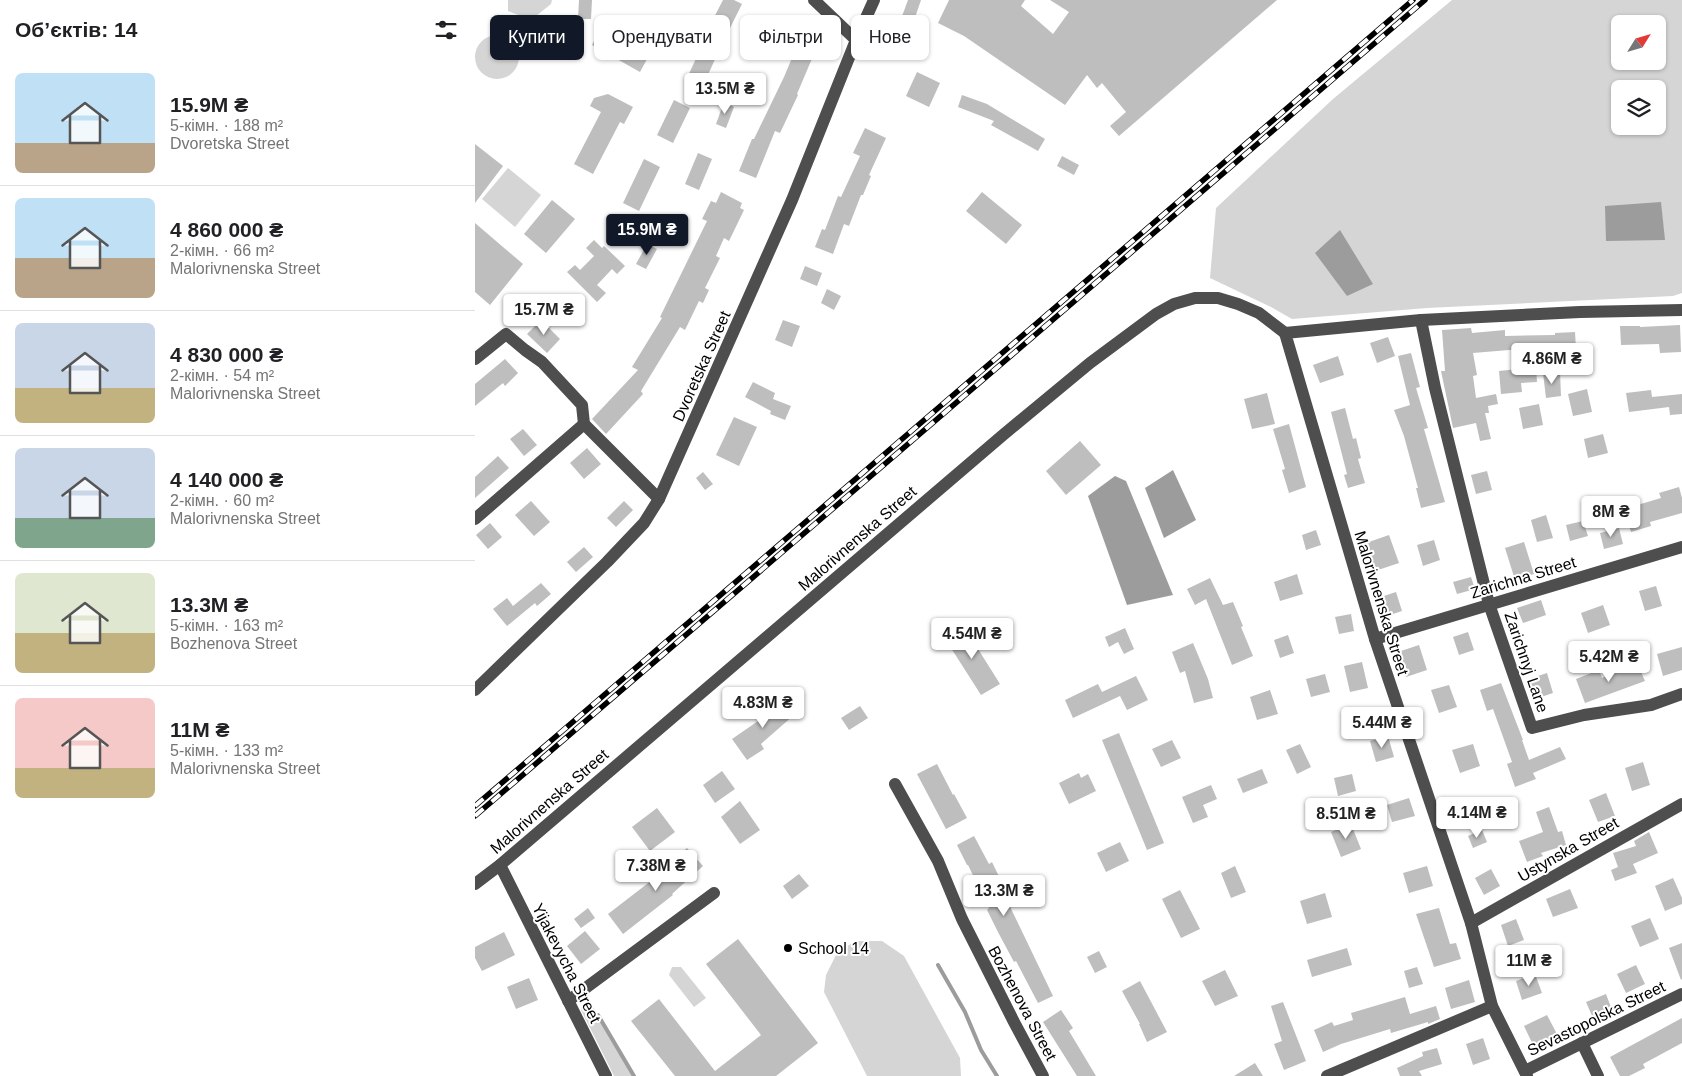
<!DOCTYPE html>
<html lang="uk">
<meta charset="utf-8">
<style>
:root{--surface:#fff;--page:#f2f2f2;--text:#202124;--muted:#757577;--line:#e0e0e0;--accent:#111827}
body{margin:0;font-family:Arial,sans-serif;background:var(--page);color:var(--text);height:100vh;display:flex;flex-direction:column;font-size:19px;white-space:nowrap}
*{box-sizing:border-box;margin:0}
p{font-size:16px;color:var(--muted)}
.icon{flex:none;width:28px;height:28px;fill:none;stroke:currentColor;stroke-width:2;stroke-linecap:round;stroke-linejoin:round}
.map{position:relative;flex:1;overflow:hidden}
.details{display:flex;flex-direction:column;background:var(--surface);width:475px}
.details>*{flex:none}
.hud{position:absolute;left:15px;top:15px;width:475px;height:45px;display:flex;gap:10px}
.needle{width:32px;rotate:53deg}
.fabs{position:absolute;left:1136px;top:15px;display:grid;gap:10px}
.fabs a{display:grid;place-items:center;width:55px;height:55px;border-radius:8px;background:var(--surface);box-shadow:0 1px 4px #0004;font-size:25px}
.price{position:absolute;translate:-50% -42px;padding:0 11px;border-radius:5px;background:#fff;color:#222;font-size:16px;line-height:32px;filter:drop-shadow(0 1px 2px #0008)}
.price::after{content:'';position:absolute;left:50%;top:30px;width:15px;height:11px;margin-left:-8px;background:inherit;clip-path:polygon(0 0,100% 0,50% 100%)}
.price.on{background:var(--accent);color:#fff}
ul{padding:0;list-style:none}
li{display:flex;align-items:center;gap:15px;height:125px;padding:0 15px}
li+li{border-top:1px solid var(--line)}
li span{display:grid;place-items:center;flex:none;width:140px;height:100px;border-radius:8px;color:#555}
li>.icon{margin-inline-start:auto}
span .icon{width:60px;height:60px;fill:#fffc;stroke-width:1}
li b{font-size:21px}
h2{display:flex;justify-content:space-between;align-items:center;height:60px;padding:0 15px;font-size:21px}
.chip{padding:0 18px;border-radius:8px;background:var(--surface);box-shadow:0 1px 4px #0004;font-size:18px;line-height:45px}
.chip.on{background:var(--accent);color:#fff}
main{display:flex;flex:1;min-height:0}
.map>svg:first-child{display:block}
</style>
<main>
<section class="details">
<h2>Об’єктів: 14<svg class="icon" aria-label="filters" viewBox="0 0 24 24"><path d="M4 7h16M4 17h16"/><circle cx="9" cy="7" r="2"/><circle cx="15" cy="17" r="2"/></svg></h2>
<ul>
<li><span style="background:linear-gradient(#bfe0f5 70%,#b9a48a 0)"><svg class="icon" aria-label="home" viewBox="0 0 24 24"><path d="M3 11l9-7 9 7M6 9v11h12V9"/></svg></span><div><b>15.9M ₴</b><p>5-кімн. · 188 m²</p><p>Dvoretska Street</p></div></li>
<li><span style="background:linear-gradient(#bfe0f5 60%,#b9a48a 0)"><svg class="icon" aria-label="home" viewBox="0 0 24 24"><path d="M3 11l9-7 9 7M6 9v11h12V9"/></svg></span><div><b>4 860 000 ₴</b><p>2-кімн. · 66 m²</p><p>Malorivnenska Street</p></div></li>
<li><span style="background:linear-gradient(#c9d6e8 65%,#c2b280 0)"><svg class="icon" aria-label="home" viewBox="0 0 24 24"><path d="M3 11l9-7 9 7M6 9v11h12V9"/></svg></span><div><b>4 830 000 ₴</b><p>2-кімн. · 54 m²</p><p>Malorivnenska Street</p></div></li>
<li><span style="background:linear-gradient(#c9d6e8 70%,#7fa58c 0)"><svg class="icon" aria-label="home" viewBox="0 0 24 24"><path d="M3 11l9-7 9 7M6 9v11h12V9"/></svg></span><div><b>4 140 000 ₴</b><p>2-кімн. · 60 m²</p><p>Malorivnenska Street</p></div></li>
<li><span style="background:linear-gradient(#dfe7d0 60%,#c2b280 0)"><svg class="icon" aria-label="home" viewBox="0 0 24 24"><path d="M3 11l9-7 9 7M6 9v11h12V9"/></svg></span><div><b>13.3M ₴</b><p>5-кімн. · 163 m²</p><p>Bozhenova Street</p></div></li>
<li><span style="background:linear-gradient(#f6c9c9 70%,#c2b280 0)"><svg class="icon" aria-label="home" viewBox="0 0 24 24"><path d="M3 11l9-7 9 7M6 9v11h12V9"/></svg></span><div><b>11M ₴</b><p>5-кімн. · 133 m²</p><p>Malorivnenska Street</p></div></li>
</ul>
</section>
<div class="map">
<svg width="1207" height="1076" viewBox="0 0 1207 1076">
<rect width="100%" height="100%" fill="#fff"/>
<!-- green -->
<g fill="#d5d5d5" fill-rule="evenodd">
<polygon points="33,0 77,0 76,4 56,20 33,11"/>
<path d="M977 0H1207V293L1198 296 952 308 817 319 796 307 735 278 741 208 858 99ZM1145 24H1182V61H1145ZM1145 89H1182V126H1145Z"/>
<circle cx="22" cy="57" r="22"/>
<polygon points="33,168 66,195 40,227 7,199"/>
<polygon points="380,941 407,941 429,956 485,1058 486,1076 392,1076 349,992 351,975 362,953"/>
<polygon points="197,967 206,967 231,998 219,1007 194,975"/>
<polygon points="113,998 159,1076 139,1076 106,1010 106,1006"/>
</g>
<!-- water -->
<g fill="#9c9c9c">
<polygon points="1186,202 1190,240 1131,241 1130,206"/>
<polygon points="865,230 898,284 872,296 840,253"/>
<polygon points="698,470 721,520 689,538 670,488"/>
<polygon points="640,476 651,481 698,595 652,605 613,496"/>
</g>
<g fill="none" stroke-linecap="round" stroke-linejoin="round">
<!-- stream -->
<g stroke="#9c9c9c" stroke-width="4">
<polyline points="463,965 490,1012 506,1050 522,1076"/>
<polyline points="123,1015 159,1076"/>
</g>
</g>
<!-- building -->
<g fill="#bebebe">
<polygon points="104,0 117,0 116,19 103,19"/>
<polygon points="248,0 259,0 267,4 249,40 232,31"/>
<polygon points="433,0 446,0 435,32 423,27"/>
<polygon points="474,0 550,0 546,6 578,34 594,12 575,0 802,0 644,136 635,126 651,112 627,83 622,88 612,75 590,105 489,36 463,23"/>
<polygon points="129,21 178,48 165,72 117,45"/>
<polygon points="327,34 344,42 322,94 323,95 305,133 300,131 281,178 264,171 277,139 279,139 309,77"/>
<polygon points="225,50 241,57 228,86 212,78"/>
<polygon points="442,72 465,83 454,107 431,96"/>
<polygon points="133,94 158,107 149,124 145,122 118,174 99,164 126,112 115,106 119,98"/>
<polygon points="487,95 512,104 570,139 563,151 516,125 519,121 483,107"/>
<polygon points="199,100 215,108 198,143 182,135"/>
<polygon points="249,102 259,107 251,128 241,124"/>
<polygon points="390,128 411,138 394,175 396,176 388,195 386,195 374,226 369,224 358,254 340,247 347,229 350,230 363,196 366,197 385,156 378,153"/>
<polygon points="0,144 28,166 0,203"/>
<polygon points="223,153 237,159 224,190 210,184"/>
<polygon points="587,156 604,165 599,175 582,166"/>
<polygon points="169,159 185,167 164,211 148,203"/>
<polygon points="246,192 267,203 265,208 269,210 254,241 249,238 241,256 245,258 230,288 234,290 228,303 224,301 210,330 205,327 166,391 168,394 131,434 117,419 163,370 157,367 187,318 185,317 232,221 227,219 236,201 241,203"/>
<polygon points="507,192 547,225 531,244 491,211"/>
<polygon points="77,200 100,219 71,253 49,234"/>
<polygon points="0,223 48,264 15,305 0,292"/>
<polygon points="119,240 127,248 129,246 150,266 142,274 137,269 122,285 131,293 122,302 92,272 100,265 105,270 119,256 111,248"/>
<polygon points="172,244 182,249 171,269 161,264"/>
<polygon points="330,266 347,273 342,286 325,279"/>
<polygon points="352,289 366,296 359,310 346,303"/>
<polygon points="66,320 85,339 72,353 52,334"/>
<polygon points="308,320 325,326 317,347 300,340"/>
<polygon points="1205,325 1206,352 1185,353 1184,344 1146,345 1145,326 1165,326 1165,327"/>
<polygon points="996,328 997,333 1030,330 1030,336 1080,335 1080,333 1100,332 1101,349 1034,350 998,353 1002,375 998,376 1001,398 1021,394 1023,404 1013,406 1014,413 1010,413 1016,439 1005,441 1001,423 978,428 966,371 970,371 967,330"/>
<polygon points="913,337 920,356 902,363 895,343"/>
<polygon points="936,353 945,387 941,388 953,428 949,429 970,502 946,508 941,488 943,488 929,436 919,410 935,405 923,356"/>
<polygon points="863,356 869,375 845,383 838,365"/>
<polygon points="30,359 43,373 30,386 28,383 0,406 0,384"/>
<polygon points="1061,367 1062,382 1046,383 1047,392 1026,394 1024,371"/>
<polygon points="1085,372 1086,396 1071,398 1068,373"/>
<polygon points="278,382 300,393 298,399 316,406 310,420 295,414 296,411 270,397"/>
<polygon points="1112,389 1117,412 1098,416 1093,394"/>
<polygon points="1176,390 1177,397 1207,394 1207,414 1195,415 1194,407 1154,412 1151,393"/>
<polygon points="792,393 800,424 777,429 769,399"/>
<polygon points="1064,404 1068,425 1048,429 1044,408"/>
<polygon points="870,408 878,439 881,438 886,458 883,459 890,483 873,488 869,475 872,474 856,412"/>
<polygon points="259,417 282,427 264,466 241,455"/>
<polygon points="814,424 831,487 814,493 807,470 810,469 798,429"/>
<polygon points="48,429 62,445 49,456 35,439"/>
<polygon points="1128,434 1133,453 1113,458 1109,439"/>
<polygon points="605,441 626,465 591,495 571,471"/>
<polygon points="112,448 126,464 109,479 95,463"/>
<polygon points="23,456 34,468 0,498 0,477"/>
<polygon points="1012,471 1017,490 1001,494 996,475"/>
<polygon points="228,472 238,484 230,490 221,478"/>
<polygon points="1204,487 1207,498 1207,513 1175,522 1176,526 1156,532 1149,509 1186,498 1184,493"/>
<polygon points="56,501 75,522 59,536 40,515"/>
<polygon points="149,501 158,510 141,527 132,518"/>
<polygon points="1071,515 1078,538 1062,542 1056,520"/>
<polygon points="1108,521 1113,536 1095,541 1091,525"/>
<polygon points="15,523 27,537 13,549 1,535"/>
<polygon points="1144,528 1148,544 1129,549 1125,533"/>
<polygon points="841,530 846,545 831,550 827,535"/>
<polygon points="914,535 924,563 897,572 888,544"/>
<polygon points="959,540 965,560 948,566 942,545"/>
<polygon points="1049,542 1059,574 1040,580 1030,548"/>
<polygon points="109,547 118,557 101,572 92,562"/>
<polygon points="822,574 828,594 805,601 799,582"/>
<polygon points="996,577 1000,589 982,594 978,582"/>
<polygon points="735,578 748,605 758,602 768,626 766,627 778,656 757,665 731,599 720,605 712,589"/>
<polygon points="66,583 76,594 62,606 60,603 32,626 18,609 32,598 38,606"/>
<polygon points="1181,586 1187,606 1170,611 1164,591"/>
<polygon points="921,592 927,611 912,616 906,597"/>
<polygon points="1066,600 1071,615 1048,623 1042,608"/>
<polygon points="1128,605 1135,625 1113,633 1106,613"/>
<polygon points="876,614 879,631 864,634 860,617"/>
<polygon points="488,625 525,684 506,695 469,637"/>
<polygon points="650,628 659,649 649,654 643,642 634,647 630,637"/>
<polygon points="993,632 999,650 984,655 978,637"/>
<polygon points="813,635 819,653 805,658 799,640"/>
<polygon points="718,643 733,679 738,698 719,703 710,671 705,673 697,652"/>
<polygon points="944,645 952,670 931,677 923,652"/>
<polygon points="1207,647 1207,670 1188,676 1182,654"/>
<polygon points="887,662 893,688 875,692 869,666"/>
<polygon points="1162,663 1170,681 1110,703 1101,679 1124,670 1127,678"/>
<polygon points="1072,673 1078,693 1060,699 1054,679"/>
<polygon points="850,674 855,692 836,697 831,679"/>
<polygon points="661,676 673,700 652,710 645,696 598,718 590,700 623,684 627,692"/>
<polygon points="1026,683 1048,740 1047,740 1054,760 1085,747 1091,759 1058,773 1061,779 1040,787 1032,764 1037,762 1018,709 1012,711 1005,690"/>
<polygon points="974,685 982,707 964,713 956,690"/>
<polygon points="795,690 803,714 782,720 775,697"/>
<polygon points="303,697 319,715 286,744 289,749 272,760 257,739 286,719 283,715"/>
<polygon points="385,706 393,718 374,730 366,718"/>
<polygon points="644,733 689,843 672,850 627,740"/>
<polygon points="913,736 919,757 901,762 895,741"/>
<polygon points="697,740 706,758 686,767 677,749"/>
<polygon points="825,744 836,767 822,774 811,750"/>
<polygon points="998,744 1005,766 985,773 977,750"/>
<polygon points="1168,762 1175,785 1157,791 1150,768"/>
<polygon points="462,764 478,795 479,794 492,818 471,829 442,774"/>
<polygon points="787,769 793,783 768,793 762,779"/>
<polygon points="247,771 260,789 240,803 228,785"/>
<polygon points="604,773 606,778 613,774 621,791 594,804 584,783"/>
<polygon points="877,774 881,791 863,796 859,778"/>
<polygon points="736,785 742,799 728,805 733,817 718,823 707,797"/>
<polygon points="1131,793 1140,816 1123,822 1114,800"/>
<polygon points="934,798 940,816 917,822 912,805"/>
<polygon points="265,801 285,830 265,844 246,817"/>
<polygon points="1074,807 1083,832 1087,831 1091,845 1066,853 1068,856 1052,862 1044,841 1068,832 1061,812"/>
<polygon points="182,808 200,832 175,851 157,827"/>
<polygon points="876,824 886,849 866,857 856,832"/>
<polygon points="1007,830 1012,842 998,848 993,836"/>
<polygon points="1174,832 1183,853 1158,864 1162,873 1140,881 1136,870 1143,867 1138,853 1161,846 1159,841"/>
<polygon points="499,836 514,864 517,862 530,889 527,890 578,996 563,1003 541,961 539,962 524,934 512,910 514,908 493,865 492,865 482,845"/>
<polygon points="645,842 654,861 631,872 622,853"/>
<polygon points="212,848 228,866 197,894 198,895 148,934 133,914 194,867 192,865"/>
<polygon points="760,866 771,892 756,898 746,873"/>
<polygon points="952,866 958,886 934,893 928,873"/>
<polygon points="1016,869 1025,886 1009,895 1000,878"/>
<polygon points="324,874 334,886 317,899 308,886"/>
<polygon points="1198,878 1207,898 1207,904 1190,911 1180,886"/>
<polygon points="1095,889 1103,908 1078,917 1071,899"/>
<polygon points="705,890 725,929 706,938 687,899"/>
<polygon points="850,893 857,917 832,924 825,901"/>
<polygon points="113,908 120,918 106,928 99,919"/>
<polygon points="964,908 975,944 981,943 986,959 959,967 941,914"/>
<polygon points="1175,918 1184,939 1165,947 1156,926"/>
<polygon points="1041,919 1049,940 1033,946 1026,925"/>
<polygon points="110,931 125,949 106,964 92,946"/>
<polygon points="29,932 40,955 7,971 0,958 0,947"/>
<polygon points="263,939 343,1043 301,1076 200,1076 156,1021 184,999 240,1071 286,1035 231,964"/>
<polygon points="1207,943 1207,979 1206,980 1194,948"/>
<polygon points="872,948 877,965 837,977 832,960"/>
<polygon points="624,951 632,967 620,973 612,957"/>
<polygon points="1161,965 1170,984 1151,993 1142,974"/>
<polygon points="942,967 948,984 934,988 929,971"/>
<polygon points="750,970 763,996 740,1006 727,981"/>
<polygon points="1060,974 1067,993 1047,1000 1041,981"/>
<polygon points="54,978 63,1000 41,1009 32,987"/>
<polygon points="994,980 1000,1002 976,1009 970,988"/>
<polygon points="665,981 692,1032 672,1042 664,1024 665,1024 647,991"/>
<polygon points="1131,994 1137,1010 1118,1018 1111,1002"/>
<polygon points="930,997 935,1014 961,1006 965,1019 953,1024 953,1022 916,1033 915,1029 866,1044 848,1052 839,1030 857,1022 859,1026 878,1020 876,1013"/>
<polygon points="808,1002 831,1061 809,1070 799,1044 807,1041 796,1006"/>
<polygon points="586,1010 598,1028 594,1031 621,1076 602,1076 568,1022"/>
<polygon points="1072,1015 1083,1036 1059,1047 1049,1026"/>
<polygon points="1207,1018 1207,1043 1168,1064 1170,1068 1154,1076 1145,1076 1135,1057"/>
<polygon points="1008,1038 1015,1059 998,1065 991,1044"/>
<polygon points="962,1048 967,1064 944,1071 947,1076 925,1076 922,1068 948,1056 947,1052"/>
<polygon points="780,1063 788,1076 759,1076"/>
</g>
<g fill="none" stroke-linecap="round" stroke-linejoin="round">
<!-- minor -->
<g stroke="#4e4e4e" stroke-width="12">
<polyline points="339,0 381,40"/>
<polyline points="946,320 960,388 1014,604 1057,728 1109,715 1176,705 1207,694"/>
<polyline points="0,359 31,334 50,350 67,362 107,405 109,424 184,499"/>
<polyline points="0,519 109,424"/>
<polyline points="900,639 1207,547"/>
<polyline points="0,690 132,562 169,523 184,499 317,200 381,40 399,0"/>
<polyline points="420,784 463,861 487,919 539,1022 568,1076"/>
<polyline points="25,865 131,1076"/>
<polyline points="0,884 25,865 528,435 615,363 681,314 699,304 720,298 743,298 763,304 784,313 810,333"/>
<polyline points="996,923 1207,804"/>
<polyline points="93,1001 239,893"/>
<polyline points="1107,1043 1123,1076"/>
<polyline points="1050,1071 1207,994"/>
<polyline points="852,1076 1017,1006"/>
<polyline points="1052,1076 1017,1006 996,923 900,639 810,333 946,320 1105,312 1207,310"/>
</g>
<!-- rail casing -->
<g stroke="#000" stroke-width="5.5">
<g id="rail">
<polyline points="0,806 938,0"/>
<polyline points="0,816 950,0"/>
</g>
</g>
<!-- rail -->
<use href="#rail" stroke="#fff" stroke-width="4" stroke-dasharray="11" stroke-linecap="butt"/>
</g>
<!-- markers -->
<circle fill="#000" stroke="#fff" stroke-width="2" cx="313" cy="948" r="5"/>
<g text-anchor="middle" stroke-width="4" stroke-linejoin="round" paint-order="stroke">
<!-- street labels -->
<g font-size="16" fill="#000" stroke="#fff">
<text transform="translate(226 366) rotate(-66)" y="6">Dvoretska Street</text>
<text transform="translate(382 538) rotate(-41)" y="6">Malorivnenska Street</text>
<text transform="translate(1048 577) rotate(-17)" y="6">Zarichna Street</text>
<text transform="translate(907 603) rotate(73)" y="6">Malorivnenska Street</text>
<text transform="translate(1052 662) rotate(71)" y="6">Zarichnyj Lane</text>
<text transform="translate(74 801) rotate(-41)" y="6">Malorivnenska Street</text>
<text transform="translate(1093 849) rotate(-30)" y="6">Ustynska Street</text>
<text transform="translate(92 963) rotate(63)" y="6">Yijakevycha Street</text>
<text transform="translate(548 1003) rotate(62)" y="6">Bozhenova Street</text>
<text transform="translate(1121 1018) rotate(-26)" y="6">Sevastopolska Street</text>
</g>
<!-- poi labels -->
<g font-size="16" fill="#000" stroke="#fff" text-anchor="start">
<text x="323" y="954">School 14</text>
</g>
</g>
</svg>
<div class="fabs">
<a><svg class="needle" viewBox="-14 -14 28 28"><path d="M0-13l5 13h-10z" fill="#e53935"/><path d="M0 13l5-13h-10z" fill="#757577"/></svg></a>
<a><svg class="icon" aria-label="layers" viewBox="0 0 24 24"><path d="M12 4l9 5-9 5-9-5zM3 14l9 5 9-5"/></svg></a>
</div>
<b class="price" style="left:250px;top:115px">13.5M ₴</b>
<b class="price on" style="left:172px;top:256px">15.9M ₴</b>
<b class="price" style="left:69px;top:336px">15.7M ₴</b>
<b class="price" style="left:1077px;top:385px">4.86M ₴</b>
<b class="price" style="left:1136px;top:538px">8M ₴</b>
<b class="price" style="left:497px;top:660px">4.54M ₴</b>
<b class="price" style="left:1134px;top:683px">5.42M ₴</b>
<b class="price" style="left:288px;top:729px">4.83M ₴</b>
<b class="price" style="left:907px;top:749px">5.44M ₴</b>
<b class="price" style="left:1002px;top:839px">4.14M ₴</b>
<b class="price" style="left:871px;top:840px">8.51M ₴</b>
<b class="price" style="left:181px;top:892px">7.38M ₴</b>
<b class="price" style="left:529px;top:917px">13.3M ₴</b>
<b class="price" style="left:1054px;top:987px">11M ₴</b>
<div class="hud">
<a class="chip on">Купити</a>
<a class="chip">Орендувати</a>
<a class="chip">Фільтри</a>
<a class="chip">Нове</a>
</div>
</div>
</main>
